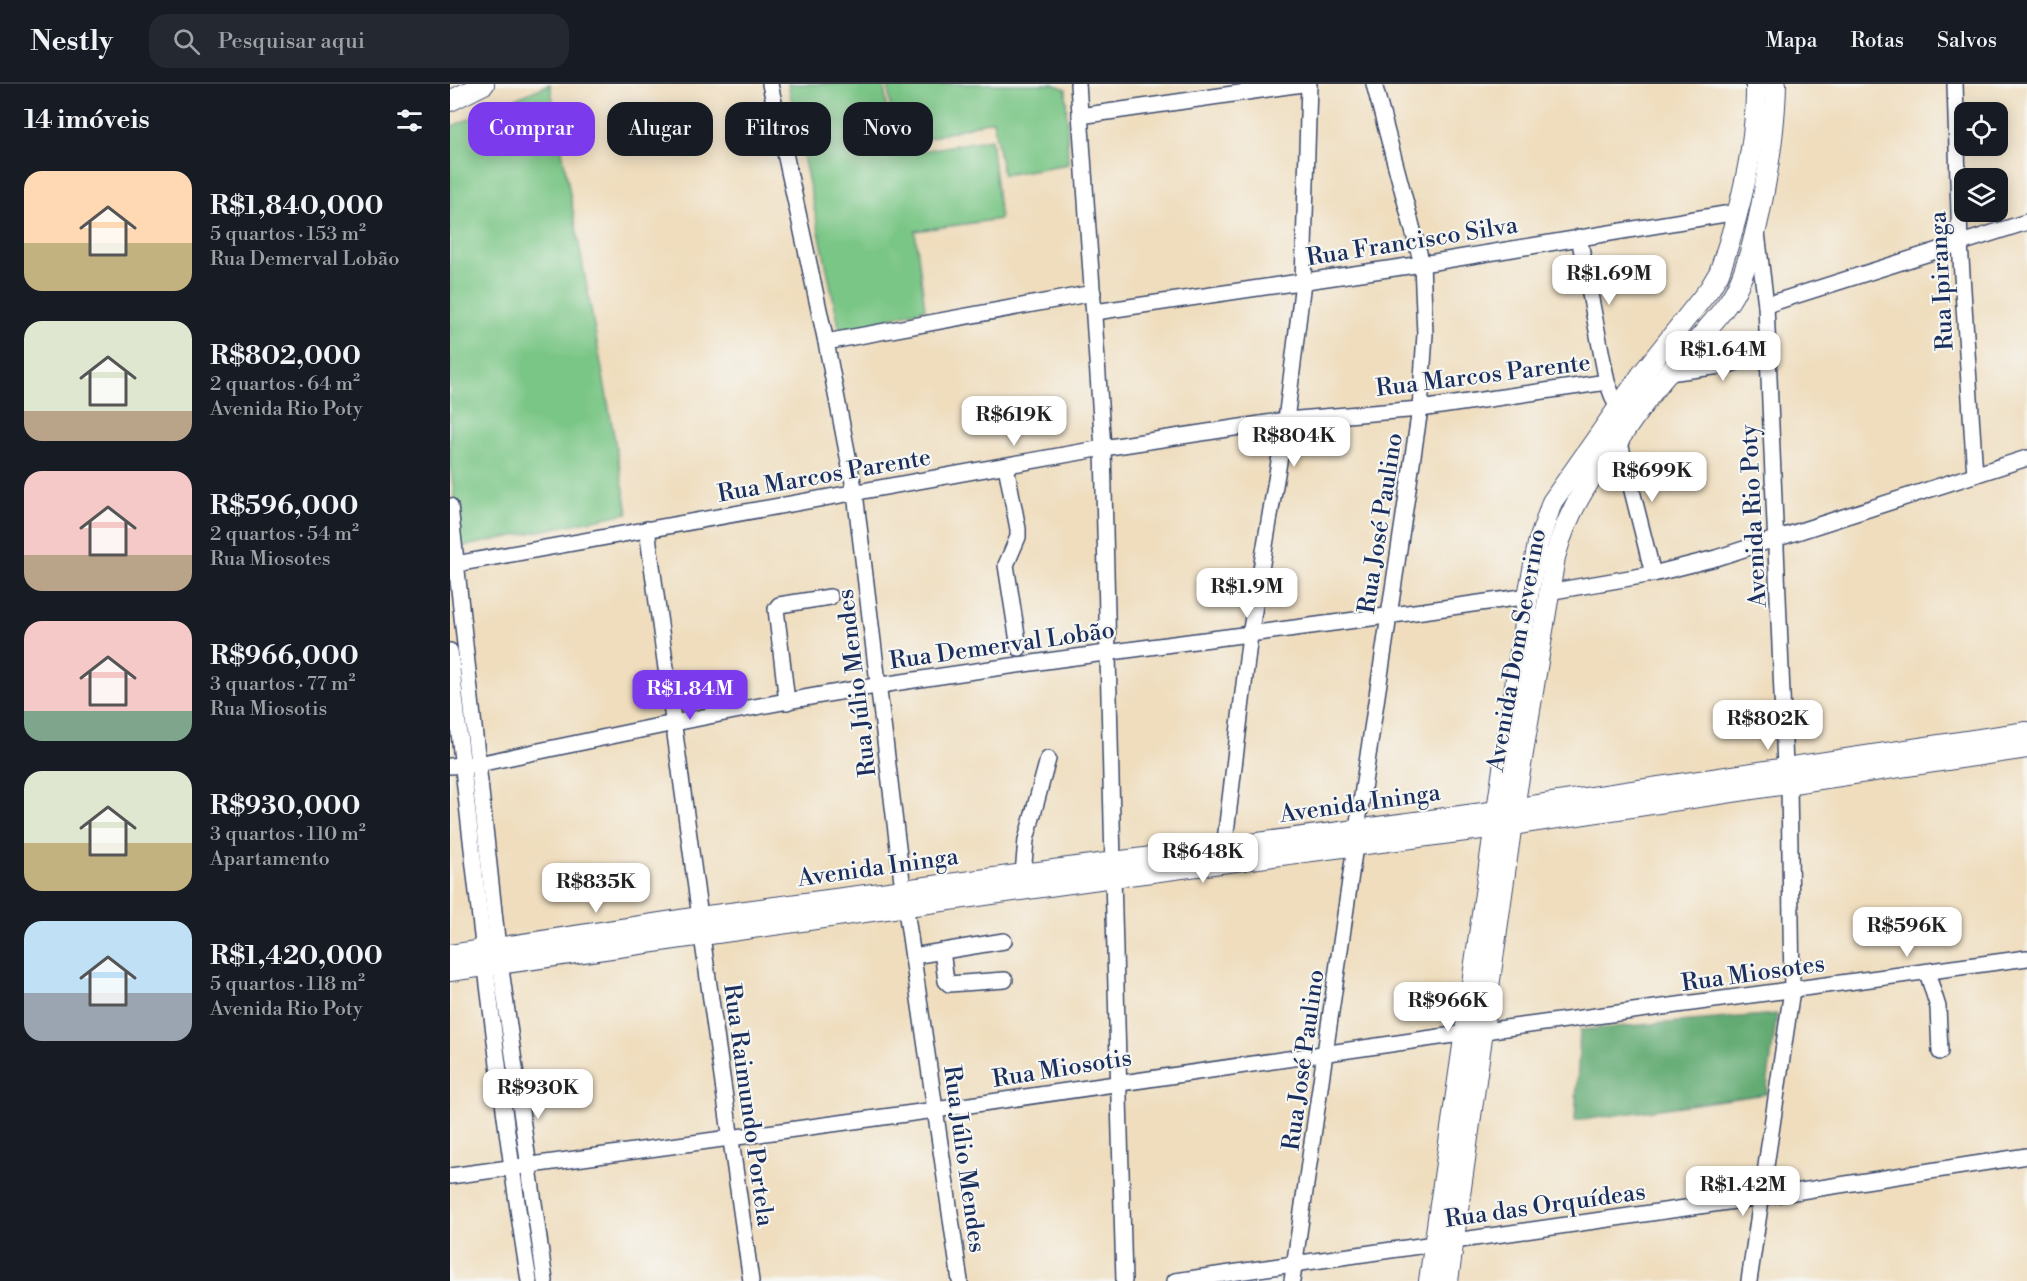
<!DOCTYPE html>
<html lang="pt">
<meta charset="utf-8">
<style>
:root{--surface:#171b24;--page:#242831;--text:#f1f3f6;--muted:#9ea1a6;--line:#363941;--accent:#7c3aed}
body{margin:0;font-family:"Libre Bodoni",serif;background:var(--page);color:var(--text);height:100vh;display:flex;flex-direction:column;font-size:22px;white-space:nowrap}
*{box-sizing:border-box;margin:0}
p{font-size:20px;color:var(--muted)}
.icon{flex:none;width:33px;height:33px;fill:none;stroke:currentColor;stroke-width:2;stroke-linecap:round;stroke-linejoin:round}
.map{position:relative;flex:1;overflow:hidden}
.side{display:flex;flex-direction:column;background:var(--surface);width:450px}
.side>*{flex:none}
.top-card{position:absolute;left:18px;top:18px;width:570px;height:54px;display:flex;gap:12px}
.tools{position:absolute;left:1504px;top:18px;display:grid;gap:12px}
.tools a{display:grid;place-items:center;width:54px;height:54px;border-radius:12px;background:var(--surface);box-shadow:0 3px 15px #0003;font-size:30px}
.price{position:absolute;translate:-50% -51px;padding:0 14px;border-radius:12px;background:#fff;color:#222;font-size:20px;line-height:39px;filter:drop-shadow(0 2px 3px #0008)}
.price::after{content:'';position:absolute;left:50%;top:36px;width:18px;height:14px;margin-left:-9px;background:inherit;clip-path:polygon(0 0,100% 0,50% 100%)}
.price.selected{background:var(--accent);color:#fff}
ul{padding:0;list-style:none}
li{display:flex;align-items:center;gap:18px;height:150px;padding:0 24px}
li span{display:grid;place-items:center;flex:none;width:168px;height:120px;border-radius:18px;color:#555}
li>.icon{margin-inline-start:auto}
span .icon{width:72px;height:72px;fill:#fffc;stroke-width:1}
li b{font-size:26px}
h2{display:flex;justify-content:space-between;align-items:center;height:72px;padding:0 24px;font-size:26px}
.chip{padding:0 21px;border-radius:18px;background:var(--surface);box-shadow:0 3px 15px #0003;font-size:21px;line-height:54px}
.chip.selected{background:var(--accent);color:#fff}
header{display:flex;align-items:center;gap:36px;box-sizing:border-box;height:84px;padding:0 30px;background:var(--surface);border-bottom:2px solid var(--line)}
header strong{font-size:28px}
nav{display:flex;gap:33px;margin-inline-start:auto;font-size:21px}
.search{width:420px;height:54px;background:var(--page);display:flex;align-items:center;gap:15px;box-sizing:border-box;padding:0 21px;border-radius:18px;color:var(--muted);font-size:22px}
main{display:flex;flex:1;min-height:0}
.map>svg:first-child{display:block}
</style>
<header>
<strong>Nestly</strong>
<div class="search"><svg class="icon" aria-label="search" viewBox="0 0 24 24"><circle cx="10" cy="10" r="6"/><path d="M15 15l6 6"/></svg>Pesquisar aqui</div>
<nav><a>Mapa</a><a>Rotas</a><a>Salvos</a></nav>
</header>
<main>
<section class="side">
<h2>14 imóveis<svg class="icon" aria-label="filters" viewBox="0 0 24 24"><path d="M4 7h16M4 17h16"/><circle cx="9" cy="7" r="2"/><circle cx="15" cy="17" r="2"/></svg></h2>
<ul>
<li><span style="background:linear-gradient(#ffd9b3 60%,#c2b280 0)"><svg class="icon" aria-label="home" viewBox="0 0 24 24"><path d="M3 11l9-7 9 7M6 9v11h12V9"/></svg></span><div><b>R$1,840,000</b><p>5 quartos · 153 m²</p><p>Rua Demerval Lobão</p></div></li>
<li><span style="background:linear-gradient(#dfe7d0 75%,#b9a48a 0)"><svg class="icon" aria-label="home" viewBox="0 0 24 24"><path d="M3 11l9-7 9 7M6 9v11h12V9"/></svg></span><div><b>R$802,000</b><p>2 quartos · 64 m²</p><p>Avenida Rio Poty</p></div></li>
<li><span style="background:linear-gradient(#f6c9c9 70%,#b9a48a 0)"><svg class="icon" aria-label="home" viewBox="0 0 24 24"><path d="M3 11l9-7 9 7M6 9v11h12V9"/></svg></span><div><b>R$596,000</b><p>2 quartos · 54 m²</p><p>Rua Miosotes</p></div></li>
<li><span style="background:linear-gradient(#f6c9c9 75%,#7fa58c 0)"><svg class="icon" aria-label="home" viewBox="0 0 24 24"><path d="M3 11l9-7 9 7M6 9v11h12V9"/></svg></span><div><b>R$966,000</b><p>3 quartos · 77 m²</p><p>Rua Miosotis</p></div></li>
<li><span style="background:linear-gradient(#dfe7d0 60%,#c2b280 0)"><svg class="icon" aria-label="home" viewBox="0 0 24 24"><path d="M3 11l9-7 9 7M6 9v11h12V9"/></svg></span><div><b>R$930,000</b><p>3 quartos · 110 m²</p><p>Apartamento</p></div></li>
<li><span style="background:linear-gradient(#bfe0f5 60%,#9aa5b1 0)"><svg class="icon" aria-label="home" viewBox="0 0 24 24"><path d="M3 11l9-7 9 7M6 9v11h12V9"/></svg></span><div><b>R$1,420,000</b><p>5 quartos · 118 m²</p><p>Avenida Rio Poty</p></div></li>
</ul>
</section>
<div class="map">
<svg width="1577" height="1197" viewBox="0 0 1577 1197">
<rect width="100%" height="100%" fill="#f6f6f2"/>
<filter id="ink" filterUnits="userSpaceOnUse"><feTurbulence type="fractalNoise" baseFrequency=".0167" numOctaves="2"/><feDisplacementMap in="SourceGraphic" scale="12" xChannelSelector="R" yChannelSelector="G"/><feConvolveMatrix kernelMatrix="1 2 1 2 8 2 1 2 1" color-interpolation-filters="sRGB"/></filter>
<filter id="wash" filterUnits="userSpaceOnUse"><feTurbulence type="fractalNoise" baseFrequency=".008" numOctaves="4" result="noise"/><feDisplacementMap in="SourceGraphic" scale="24" xChannelSelector="R" yChannelSelector="G"/><feGaussianBlur stdDeviation="1.35" result="paint"/><feColorMatrix in="noise" values="0 0 0 0 0 0 0 0 0 0 0 0 0 0 0 0 0 1.4 0 .05"/><feComposite in="paint" operator="in"/></filter>
<g filter="url(#wash)">
<rect width="100%" height="100%" fill="#efddbd"/>
<!-- green -->
<g fill="#7ac686" stroke="#4a7a72" stroke-width="1.5">
<polygon points="100,0 178,429 10,463 0,376 0,43"/>
<polygon points="338,0 434,0 440,66 448,71 541,55 550,135 465,147 475,225 390,247"/>
<polygon points="438,0 603,0 616,5 618,80 553,91 543,36 444,64"/>
</g>
<!-- forest -->
<polygon fill="#63ab73" stroke="#3f6d68" stroke-width="1.5" points="1327,930 1316,1010 1125,1037 1130,946"/>
</g>
<g filter="url(#ink)">
<g fill="none" stroke-linecap="round" stroke-linejoin="round">
<!-- minor casing -->
<g stroke="#3b496c" stroke-width="18">
<g id="minor">
<polyline points="320,0 376,258 405,409 453,805 510,1197"/>
<polyline points="628,0 653,364 663,778"/>
<polyline points="1505,0 1510,160 1525,391"/>
<polyline points="630,32 852,0"/>
<polyline points="1307,149 1316,221 1335,683"/>
<polyline points="1129,153 1157,298 1167,324"/>
<polyline points="1316,221 1577,138"/>
<polyline points="645,228 972,180 1287,128"/>
<polyline points="376,258 643,209"/>
<polyline points="1219,289 1278,281 1317,269"/>
<polyline points="1169,355 1203,490"/>
<polyline points="556,382 568,445 568,453 556,481 569,564"/>
<polyline points="0,422 48,864 95,1197"/>
<polyline points="197,445 250,833"/>
<polyline points="0,481 653,364 836,336 970,325 1157,298"/>
<polyline points="1098,508 1203,490 1266,474 1577,374"/>
<path d="M0 567C23 777 46 988 79 1197"/>
<polyline points="337,618 326,525 329,521 380,513"/>
<path d="M0 682 28 680C162 652 296 622 432 601 647 567 863 544 1078 512"/>
<polyline points="907,745 970,325 975,250 972,180 924,0"/>
<polyline points="773,773 800,551 836,336 853,198 859,0"/>
<polyline points="573,790 576,756 598,675"/>
<polyline points="663,793 674,1197"/>
<polyline points="252,852 301,1197"/>
<polyline points="492,867 496,897 499,900 555,896"/>
<polyline points="463,872 554,857"/>
<polyline points="1477,888 1488,923 1490,968"/>
<polyline points="1034,947 1577,874"/>
<polyline points="0,1092 485,1026 1017,949"/>
<polyline points="725,1197 1312,1113 1577,1072"/>
<polyline points="842,1197 905,762"/>
<polyline points="1299,1197 1342,906 1339,699"/>
</g>
</g>
<!-- major casing -->
<g stroke="#3b496c" stroke-width="22">
<g id="major">
<polyline points="0,17 34,0"/>
<polyline points="0,871 250,833 1048,727 1577,648"/>
<polyline points="0,887 663,793 1062,741 1577,664"/>
<path d="M979 1197 1078 512 1088 460 1102 418 1192 290 1260 204 1269 189C1289 132 1307 60 1306 0"/>
<path d="M998 1197 1064 724 1105 473C1119 422 1142 392 1172 351 1185 332 1198 313 1212 296 1235 269 1260 245 1280 216 1308 174 1325 52 1326 0"/>
</g>
</g>
<!-- minor -->
<use href="#minor" stroke="#fff" stroke-width="15"/>
<!-- major -->
<use href="#major" stroke="#fff" stroke-width="20"/>
</g>
</g>
<g text-anchor="middle" stroke-width="4.5" stroke-linejoin="round" paint-order="stroke">
<!-- street labels -->
<g font-size="24" fill="#1b2f5e" stroke="#f6f6f2">
<text transform="translate(962 157) rotate(-9)" y="8">Rua Francisco Silva</text>
<text transform="translate(1491 197) rotate(-93)" y="8">Rua Ipiranga</text>
<text transform="translate(1033 291) rotate(-7)" y="8">Rua Marcos Parente</text>
<text transform="translate(374 391) rotate(-10)" y="8">Rua Marcos Parente</text>
<text transform="translate(1303 432) rotate(-93)" y="8">Avenida Rio Poty</text>
<text transform="translate(930 439) rotate(-81)" y="8">Rua José Paulino</text>
<text transform="translate(552 561) rotate(-8)" y="8">Rua Demerval Lobão</text>
<text transform="translate(1066 566) rotate(-80)" y="8">Avenida Dom Severino</text>
<text transform="translate(406 599) rotate(-97)" y="8">Rua Júlio Mendes</text>
<text transform="translate(910 719) rotate(-8)" y="8">Avenida Ininga</text>
<text transform="translate(428 783) rotate(-8)" y="8">Avenida Ininga</text>
<text transform="translate(1303 889) rotate(-8)" y="8">Rua Miosotes</text>
<text transform="translate(853 976) rotate(-82)" y="8">Rua José Paulino</text>
<text transform="translate(612 984) rotate(-9)" y="8">Rua Miosotis</text>
<text transform="translate(299 1021) rotate(82)" y="8">Rua Raimundo Portela</text>
<text transform="translate(515 1075) rotate(82)" y="8">Rua Júlio Mendes</text>
<text transform="translate(1095 1121) rotate(-8)" y="8">Rua das Orquídeas</text>
</g>
</g>
</svg>
<div class="tools">
<a><svg class="icon" aria-label="locate" viewBox="0 0 24 24"><circle cx="12" cy="12" r="6"/><path d="M12 2v4M12 18v4M2 12h4M18 12h4"/></svg></a>
<a><svg class="icon" aria-label="layers" viewBox="0 0 24 24"><path d="M12 4l9 5-9 5-9-5zM3 14l9 5 9-5"/></svg></a>
</div>
<b class="price" style="left:1159px;top:222px">R$1.69M</b>
<b class="price" style="left:1273px;top:298px">R$1.64M</b>
<b class="price" style="left:564px;top:363px">R$619K</b>
<b class="price" style="left:844px;top:384px">R$804K</b>
<b class="price" style="left:1202px;top:419px">R$699K</b>
<b class="price" style="left:797px;top:535px">R$1.9M</b>
<b class="price selected" style="left:240px;top:637px">R$1.84M</b>
<b class="price" style="left:1318px;top:667px">R$802K</b>
<b class="price" style="left:753px;top:800px">R$648K</b>
<b class="price" style="left:146px;top:830px">R$835K</b>
<b class="price" style="left:1457px;top:874px">R$596K</b>
<b class="price" style="left:998px;top:949px">R$966K</b>
<b class="price" style="left:88px;top:1036px">R$930K</b>
<b class="price" style="left:1293px;top:1133px">R$1.42M</b>
<div class="top-card">
<a class="chip selected">Comprar</a>
<a class="chip">Alugar</a>
<a class="chip">Filtros</a>
<a class="chip">Novo</a>
</div>
</div>
</main>
